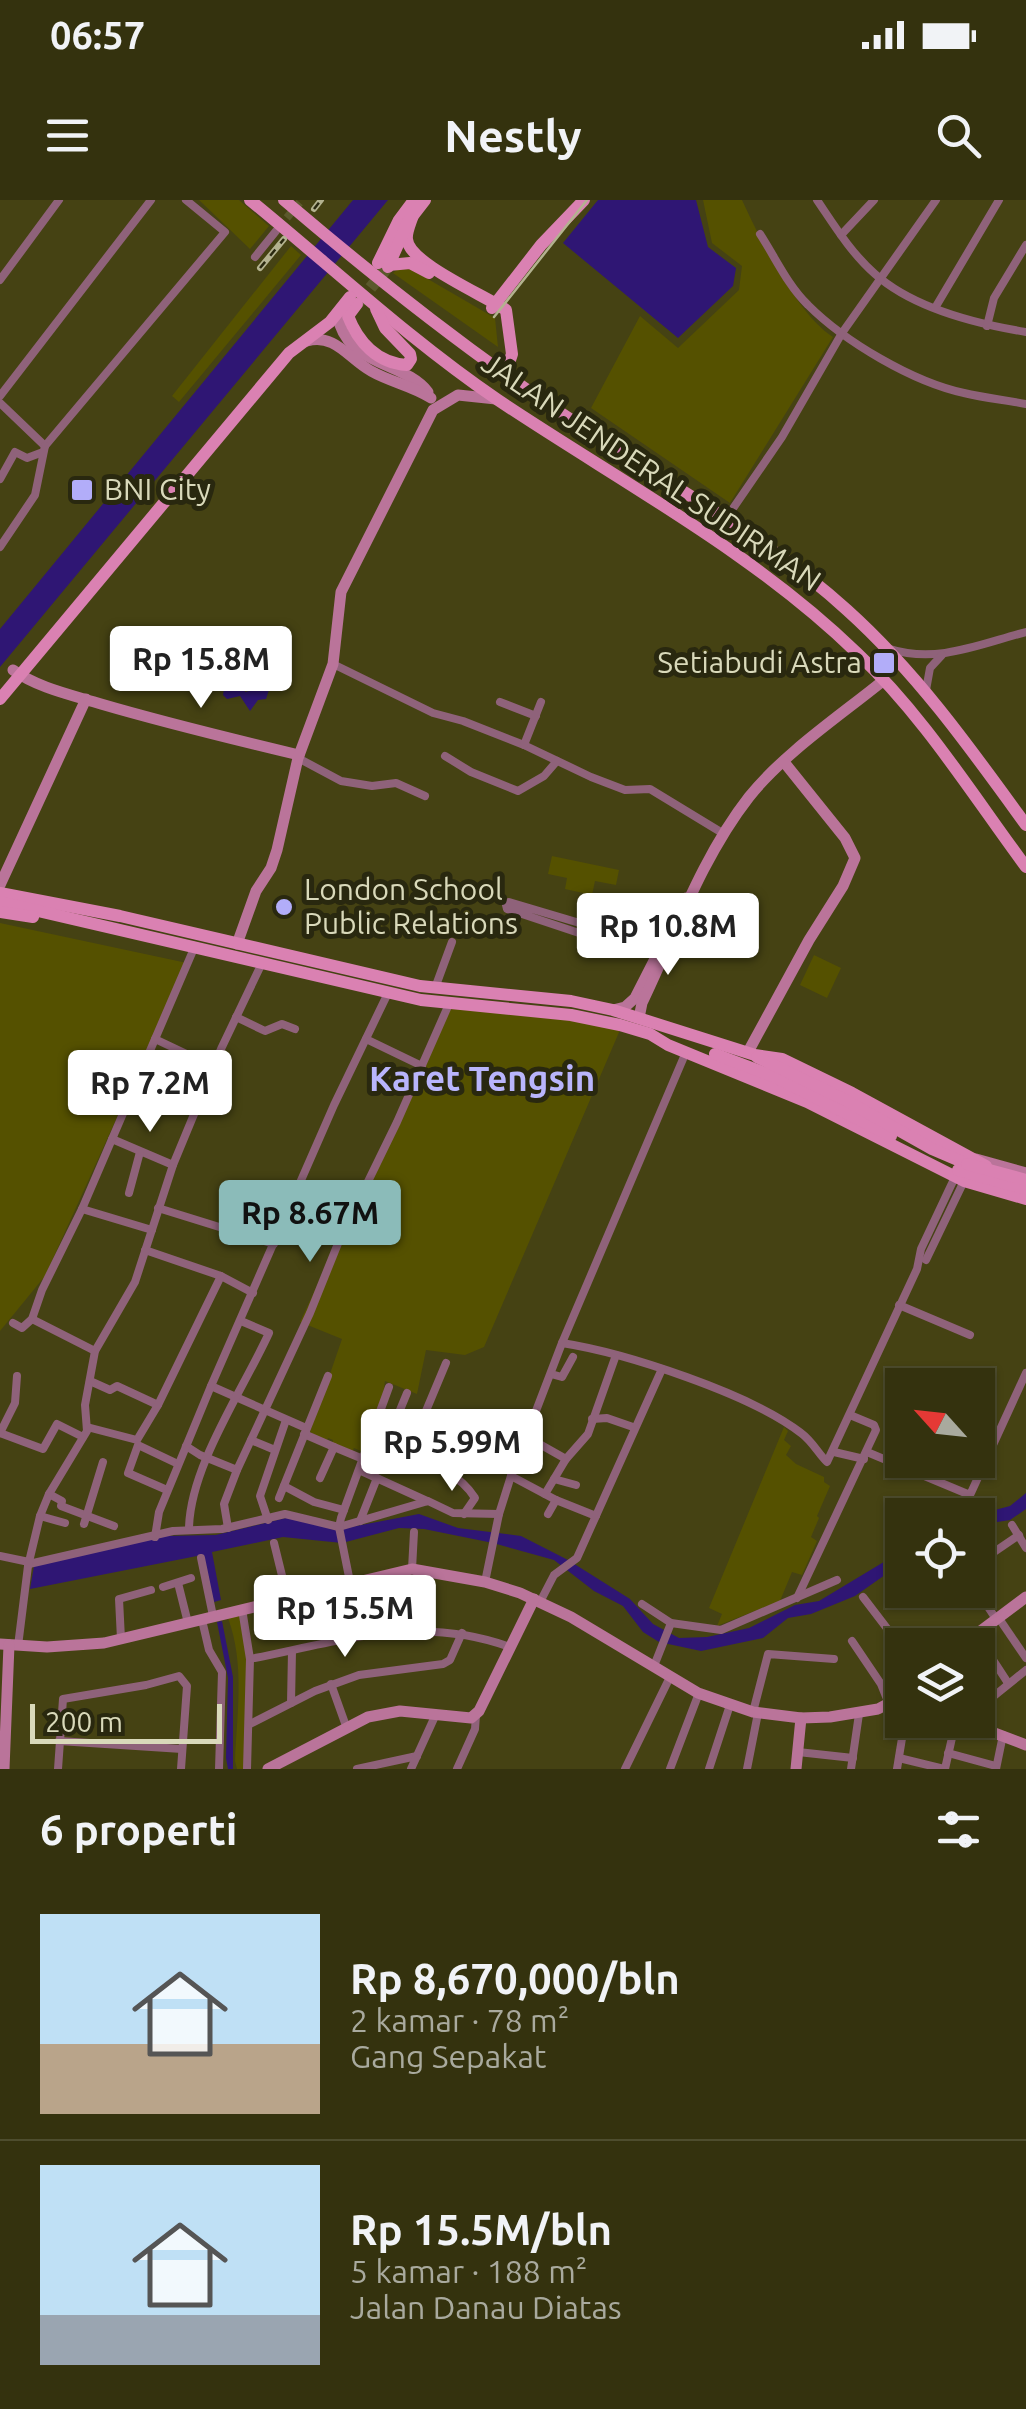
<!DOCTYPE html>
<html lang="id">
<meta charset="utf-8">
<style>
:root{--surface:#34320e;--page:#3f3e1c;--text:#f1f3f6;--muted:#a9aa9e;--line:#4e4d2e;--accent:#8bbbb9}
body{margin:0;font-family:Ubuntu,sans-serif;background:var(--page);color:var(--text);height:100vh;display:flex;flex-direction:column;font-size:38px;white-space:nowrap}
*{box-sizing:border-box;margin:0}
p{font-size:32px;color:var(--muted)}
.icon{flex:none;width:55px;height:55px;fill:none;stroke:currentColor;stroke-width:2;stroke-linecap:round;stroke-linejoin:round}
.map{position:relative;height:1569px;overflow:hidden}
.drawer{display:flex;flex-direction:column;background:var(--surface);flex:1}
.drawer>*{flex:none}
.needle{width:65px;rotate:297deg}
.buttons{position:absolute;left:885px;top:1168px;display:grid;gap:20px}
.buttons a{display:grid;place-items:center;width:110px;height:110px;border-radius:0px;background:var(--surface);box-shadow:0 2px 8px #0004,0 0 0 2px var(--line);font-size:50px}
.scale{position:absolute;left:30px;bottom:25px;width:192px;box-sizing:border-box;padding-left:10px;border:5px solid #d9d9ba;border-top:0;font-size:28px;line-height:35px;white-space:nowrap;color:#d9d9ba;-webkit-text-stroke:8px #29280f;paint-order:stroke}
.price{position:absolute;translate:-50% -85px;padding:0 22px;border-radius:10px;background:#fff;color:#222;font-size:32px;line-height:65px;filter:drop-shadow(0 2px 5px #0008)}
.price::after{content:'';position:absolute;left:50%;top:60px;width:30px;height:22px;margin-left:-15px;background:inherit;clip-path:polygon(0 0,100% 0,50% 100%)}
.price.active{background:var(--accent);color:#111}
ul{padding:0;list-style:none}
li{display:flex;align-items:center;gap:30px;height:250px;padding:0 40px}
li+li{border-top:2px solid var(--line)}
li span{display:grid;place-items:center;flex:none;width:280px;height:200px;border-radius:0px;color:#555}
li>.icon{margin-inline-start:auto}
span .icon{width:120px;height:120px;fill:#fffc;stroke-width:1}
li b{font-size:42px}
h2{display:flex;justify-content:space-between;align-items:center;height:120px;padding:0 40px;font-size:42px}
.status{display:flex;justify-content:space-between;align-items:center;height:70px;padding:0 50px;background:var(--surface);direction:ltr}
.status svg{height:28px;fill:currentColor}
header{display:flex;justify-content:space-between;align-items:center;height:130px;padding:0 40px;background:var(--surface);font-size:45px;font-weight:700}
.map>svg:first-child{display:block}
</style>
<div class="status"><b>06:57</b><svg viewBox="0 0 49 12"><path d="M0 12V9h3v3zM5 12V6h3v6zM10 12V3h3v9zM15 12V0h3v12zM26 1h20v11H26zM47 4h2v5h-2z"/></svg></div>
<header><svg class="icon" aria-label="menu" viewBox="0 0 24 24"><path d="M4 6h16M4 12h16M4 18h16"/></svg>Nestly<svg class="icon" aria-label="search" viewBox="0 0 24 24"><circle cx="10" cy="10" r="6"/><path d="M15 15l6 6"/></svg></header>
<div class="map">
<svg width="1026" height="1569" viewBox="0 0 1026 1569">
<rect width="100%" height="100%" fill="#454213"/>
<!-- green -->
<g fill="#555100">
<polygon points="199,0 239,0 269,26 250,49"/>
<path d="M703 0H742C760 39 797 114 833 137L730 303 591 208 640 116 678 148 739 90 742 66 712 43Z"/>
<polygon points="291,46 301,55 179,202 172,196"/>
<polygon points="401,67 409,68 495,118 498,147 393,73"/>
<polygon points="552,656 619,670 616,685 595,681 592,695 565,689 567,678 548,674"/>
<polygon points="0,723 187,763 45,1076 0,1131"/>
<polygon points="814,755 841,768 827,798 800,785"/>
<polygon points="450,800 528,810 620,830 484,1147 465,1155 426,1150 417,1194 385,1181 381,1207 363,1252 354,1248 352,1252 332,1244 333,1240 328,1238 327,1241 310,1232 342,1139 300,1122"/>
<polygon points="784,1227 788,1231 784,1240 791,1246 786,1255 796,1264 824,1277 824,1282 830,1286 817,1316 819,1318 811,1337 817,1341 802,1375 792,1372 780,1401 717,1426 722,1414 709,1408"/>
<path d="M240 1414 247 1454 246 1569H237L235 1561C237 1513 245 1464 228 1418Z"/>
</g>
<!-- water -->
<g fill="#2f1674">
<polygon points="353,0 388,0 0,467 0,429"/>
<polygon points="598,0 696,0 708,47 736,68 733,86 678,138 563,43"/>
<polygon points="239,476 245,478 245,492 264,487 269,490 266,499 258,500 250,511 240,496 227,499 223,495 224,489 234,485"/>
<polygon points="1026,1293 1026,1309 1010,1320 978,1325 976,1315 1010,1306"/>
<polygon points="419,1314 458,1328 521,1336 568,1360 630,1399 653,1424 679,1438 707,1437 749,1428 795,1405 819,1401 902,1351 902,1363 855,1396 811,1414 788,1418 763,1438 701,1451 659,1442 643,1432 623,1406 594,1391 554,1360 493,1343 424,1329 399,1328 342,1343 283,1337 212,1352 221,1400 214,1402 202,1355 30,1389 34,1366 165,1336 216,1335 290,1317 335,1330"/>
<polygon points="222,1421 233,1477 233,1569 228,1569 226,1558 228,1478 217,1422"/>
</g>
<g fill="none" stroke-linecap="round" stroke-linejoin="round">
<!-- street-tunnel -->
<polyline stroke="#5b592c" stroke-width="8" stroke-dasharray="8 4" stroke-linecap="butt" points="279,27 302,0"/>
<!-- primary-tunnel -->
<polyline stroke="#5b592c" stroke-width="12" stroke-dasharray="12 6" stroke-linecap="butt" points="359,102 386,69"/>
<!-- street -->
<g stroke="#8f627a" stroke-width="8">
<path d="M817 0C834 25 851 53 875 74 913 108 977 124 1026 132"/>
<path d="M760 34C775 57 788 86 808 105 845 142 913 182 964 193 984 198 1006 200 1026 204"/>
<polyline points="841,35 874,0"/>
<polyline points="255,57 276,31"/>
<polyline points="0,80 59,0"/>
<polyline points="935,108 999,0"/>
<polyline points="987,126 994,98 1026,45"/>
<polyline points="0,196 151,0"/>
<polyline points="0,203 45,246"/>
<polyline points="45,246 225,32 186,0"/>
<polyline points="0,279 15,252 27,258 43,252"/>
<polyline points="725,320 782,237 842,133 936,0"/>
<polyline points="0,347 35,295 45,246"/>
<path d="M890 449C937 464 980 444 1026 432"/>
<polyline points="333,464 433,513 463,521 524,545 591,577 625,590 650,589 724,634"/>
<polyline points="926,490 930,468 942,455"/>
<polyline points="500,502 536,516"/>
<polyline points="524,545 541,502"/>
<polyline points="445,556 471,572 518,591 544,576 557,561"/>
<polyline points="298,558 341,581 372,586 396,583 425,596"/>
<polyline points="635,721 642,740"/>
<polyline points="661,754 644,747 585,735 507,709 506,705 509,702 664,748"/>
<polyline points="435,788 452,742"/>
<polyline points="236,817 265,831 282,824 295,829"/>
<polyline points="155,839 214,867"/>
<polyline points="366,839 422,866"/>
<polyline points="112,939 173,965"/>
<polyline points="129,993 140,952"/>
<polyline points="158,1008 274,1044"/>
<polyline points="82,1009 152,1030"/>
<polyline points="145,1050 221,1076 253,1093"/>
<polyline points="926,1060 964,981"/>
<polyline points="899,1105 970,1135"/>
<polyline points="32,1119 95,1151"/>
<polyline points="13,1123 22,1128 32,1119 42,1090 82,1009 195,746"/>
<path d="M562 1143C626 1153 751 1194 801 1233 812 1241 818 1253 827 1262L917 1069 921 1049 955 977"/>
<polyline points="551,1174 562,1177 573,1157"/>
<polyline points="90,1181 110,1190 117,1186 158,1205"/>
<polyline points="211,1186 306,1228"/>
<polyline points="592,1219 607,1218 633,1227"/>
<polyline points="474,1220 527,1237 566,1259"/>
<polyline points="87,1227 137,1240 158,1205 221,1076"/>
<polyline points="393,1227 407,1193"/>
<path d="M375 1228 396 1237 397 1244 405 1248V1259C433 1266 458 1271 475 1298L464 1314"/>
<polyline points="0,1233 43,1249 57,1224 83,1237"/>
<polyline points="0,1233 15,1203 17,1176"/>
<polyline points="304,1234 334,1247 320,1278"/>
<polyline points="390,1235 393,1227 407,1235 415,1216 423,1218 446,1163"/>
<polyline points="251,1240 275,1250"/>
<polyline points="186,1246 200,1255 237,1270"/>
<polyline points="334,1247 363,1259"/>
<polyline points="834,1252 864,1259"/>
<polyline points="867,1252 970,1295 1026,1173"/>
<polyline points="411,1261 419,1247 444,1221"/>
<polyline points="359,1270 427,1301"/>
<polyline points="511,1276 556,1300 596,1316"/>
<polyline points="554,1279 576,1285"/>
<polyline points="284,1286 314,1302 344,1310"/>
<polyline points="167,1290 128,1273 138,1245 178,1264"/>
<polyline points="49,1294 62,1301 61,1306 114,1326"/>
<polyline points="545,1294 566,1259 588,1234 616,1155"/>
<polyline points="279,1298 328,1176"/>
<polyline points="548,1314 556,1300"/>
<polyline points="40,1316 65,1323"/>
<polyline points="268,1320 260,1296 286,1220"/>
<polyline points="360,1321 377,1278"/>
<polyline points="84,1324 103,1262"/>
<polyline points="1012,1325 1026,1348"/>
<polyline points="228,1328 224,1304 237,1270 310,1113 339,1041 397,922 449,804"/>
<path d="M189 1330C189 1268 243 1190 269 1133L241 1121"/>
<polyline points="155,1337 159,1312 211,1186 334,905 388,793"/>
<polyline points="274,1343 288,1400"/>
<polyline points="0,1356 29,1362"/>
<polyline points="201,1358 213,1416"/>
<polyline points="978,1363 1019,1335"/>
<polyline points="29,1364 173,1331 222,1329 285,1314 339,1327 428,1301 453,1313 499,1314"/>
<polyline points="412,1369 414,1332"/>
<polyline points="350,1382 339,1327 341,1318 389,1187"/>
<polyline points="485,1382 499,1314 511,1276 562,1143 686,852"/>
<polyline points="178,1383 188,1423"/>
<polyline points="163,1387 191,1378"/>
<polyline points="977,1390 996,1419"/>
<polyline points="863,1397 902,1448"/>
<polyline points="797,1398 876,1230 874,1225 850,1215"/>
<polyline points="540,1402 554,1375 577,1358 662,1169"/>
<polyline points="642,1404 671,1423 721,1430 837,1380"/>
<polyline points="242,1409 250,1459 247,1569"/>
<polyline points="998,1417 1026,1458"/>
<polyline points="202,1420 209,1450 222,1472 219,1569"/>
<polyline points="976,1434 1008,1483"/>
<polyline points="121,1439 119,1399 151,1390"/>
<polyline points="852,1441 881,1484 889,1504"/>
<polyline points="18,1446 28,1366 40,1316 49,1294 87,1231 85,1205 95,1151 135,1082 173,965 221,849 262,763"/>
<path d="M250 1459C341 1441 419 1414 510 1447"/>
<polyline points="654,1466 671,1423"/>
<polyline points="331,1484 346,1526"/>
<polyline points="978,1486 988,1505"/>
<polyline points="291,1503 292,1451"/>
<polyline points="753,1512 768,1454 834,1459"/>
<polyline points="250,1524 315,1491 359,1475 443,1464 450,1460 462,1433"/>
<polyline points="979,1525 994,1496 1026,1470"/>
<polyline points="59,1541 182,1549"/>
<polyline points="798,1552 853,1558"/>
<polyline points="948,1553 996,1566"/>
<polyline points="899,1558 944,1569"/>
<polyline points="58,1569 63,1499 146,1485 179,1476 187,1486 181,1569"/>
<polyline points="357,1569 417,1556"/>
<polyline points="411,1569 436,1514"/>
<polyline points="457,1569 475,1529 476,1515"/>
<polyline points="625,1569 670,1477"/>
<polyline points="670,1569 699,1493"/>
<polyline points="709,1569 730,1505"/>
<polyline points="747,1569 758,1513"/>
<polyline points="851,1569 859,1514"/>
<polyline points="897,1569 905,1520"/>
<polyline points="945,1569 956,1520"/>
<polyline points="996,1569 1003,1535"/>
</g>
<!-- secondary -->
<g stroke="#ba749a" stroke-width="11">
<path d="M348 116 340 125C354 166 406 163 428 192"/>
<path d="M307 141C335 133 349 159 371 171 390 182 413 186 431 198"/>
<path d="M13 470C38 488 72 495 101 504 166 523 232 539 299 555"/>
<polyline points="0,685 86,499"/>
<polyline points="237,744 256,691 271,668 277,650 298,558 333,464 341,392 433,210 458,195 496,199"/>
<polyline points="613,810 625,807 635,798 686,698"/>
<path d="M639 818 642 803C675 734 702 657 749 597 784 553 841 515 884 480"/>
<polyline points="748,852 809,740 843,686 855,658 845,638 784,562"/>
<polyline points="976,959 1026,973"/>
<polyline points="0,1444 47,1447 104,1443 412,1369 485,1382 520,1393 571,1417 698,1493 753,1512 801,1518 830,1517 878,1509 902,1496"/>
<polyline points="962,1445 1026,1397"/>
<polyline points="960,1520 1026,1545"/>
<polyline points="4,1569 9,1445"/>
<polyline points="268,1569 368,1517 400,1511 471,1518 479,1511 534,1399"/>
<polyline points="796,1569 801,1518"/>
</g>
<!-- primary -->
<g stroke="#da81b2" stroke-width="12">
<path d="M250 0C332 67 410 140 498 200 619 281 752 351 857 453 923 515 972 594 1026 667"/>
<path d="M284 0C380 82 479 160 585 229 673 287 769 339 847 410 917 473 971 549 1026 625"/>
<path d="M413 15C411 22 406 32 407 39 408 63 486 96 506 110L512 154 505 175"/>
<polyline points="378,63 399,20 414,0"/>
<polyline points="389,65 410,63 429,73"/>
<polyline points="388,67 408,22 425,0"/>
<path d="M357 104 348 116C358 142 377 163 407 165L411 159 410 154 385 128 376 109"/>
<polyline points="492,108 541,45 584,0"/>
<polyline points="0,499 289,153 330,122 350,97"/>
<polyline points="0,693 120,716 420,786 571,801 613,810 755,855 782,859 852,893 986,966"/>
<polyline points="0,702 421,800 571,815 620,825 650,834 668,845 807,902 964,981 1026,999"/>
<polyline points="0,712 33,717"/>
<polyline points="715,854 775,877 891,936"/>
<polyline points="757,857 845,900 932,949 967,964"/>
<polyline points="958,970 1026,989"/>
</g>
<!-- tram -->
<polyline stroke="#b3b28f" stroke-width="2.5" points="494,117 587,0"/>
<!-- rail casing -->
<g stroke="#b3b28f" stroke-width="6">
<g id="rail">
<polyline points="314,9 321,0"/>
<polyline points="260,68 284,39"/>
</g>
</g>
<!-- rail -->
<use href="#rail" stroke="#29280f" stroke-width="2.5" stroke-dasharray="8" stroke-linecap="butt"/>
<!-- primary-bridge -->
<polyline stroke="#da81b2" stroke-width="12" points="967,964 1026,980"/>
</g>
<!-- markers -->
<g fill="#b2adf9" stroke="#29280f" stroke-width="4">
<rect x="70" y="278" width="24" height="24" rx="5"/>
<rect x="872" y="451" width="24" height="24" rx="5"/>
<circle cx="284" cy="707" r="10"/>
</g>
<g text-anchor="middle" stroke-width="10" stroke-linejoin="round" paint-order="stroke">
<!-- street labels -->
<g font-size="30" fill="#d9d9ba" stroke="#29280f">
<text transform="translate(651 272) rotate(34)" y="10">JALAN JENDERAL SUDIRMAN</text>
</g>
<!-- poi labels -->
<g font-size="30" fill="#d9d9ba" stroke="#29280f" text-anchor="start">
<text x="104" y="300">BNI City</text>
<text x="862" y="473" text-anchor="end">Setiabudi Astra</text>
<text x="304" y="700">London School<tspan x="304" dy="34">Public Relations</tspan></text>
</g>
<!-- quarter labels -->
<g font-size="35" font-weight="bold" fill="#b9b5fc" stroke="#29280f">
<text x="482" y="891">Karet Tengsin</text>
</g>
</g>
</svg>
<div class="buttons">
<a><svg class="needle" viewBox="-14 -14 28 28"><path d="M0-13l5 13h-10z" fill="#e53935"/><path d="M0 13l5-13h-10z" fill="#a9aa9e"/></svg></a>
<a><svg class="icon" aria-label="locate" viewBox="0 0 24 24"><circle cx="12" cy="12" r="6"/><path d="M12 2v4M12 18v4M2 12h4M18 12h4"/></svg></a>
<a><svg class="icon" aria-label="layers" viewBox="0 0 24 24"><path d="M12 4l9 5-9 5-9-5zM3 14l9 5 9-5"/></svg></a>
</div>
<div class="scale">200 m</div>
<b class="price" style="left:201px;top:511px">Rp 15.8M</b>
<b class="price" style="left:668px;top:778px">Rp 10.8M</b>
<b class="price" style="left:150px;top:935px">Rp 7.2M</b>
<b class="price active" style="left:310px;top:1065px">Rp 8.67M</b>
<b class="price" style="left:452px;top:1294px">Rp 5.99M</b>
<b class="price" style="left:345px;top:1460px">Rp 15.5M</b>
</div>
<section class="drawer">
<h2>6 properti<svg class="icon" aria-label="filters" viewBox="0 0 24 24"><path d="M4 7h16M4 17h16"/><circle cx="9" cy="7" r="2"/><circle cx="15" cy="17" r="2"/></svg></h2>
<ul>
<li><span style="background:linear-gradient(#bfe0f5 65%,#b9a48a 0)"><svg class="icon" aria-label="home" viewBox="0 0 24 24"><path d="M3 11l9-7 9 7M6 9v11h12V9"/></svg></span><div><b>Rp 8,670,000/bln</b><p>2 kamar · 78 m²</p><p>Gang Sepakat</p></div></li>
<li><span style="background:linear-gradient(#bfe0f5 75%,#9aa5b1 0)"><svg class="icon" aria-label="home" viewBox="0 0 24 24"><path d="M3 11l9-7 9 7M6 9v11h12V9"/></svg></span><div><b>Rp 15.5M/bln</b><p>5 kamar · 188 m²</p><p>Jalan Danau Diatas</p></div></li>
</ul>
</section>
